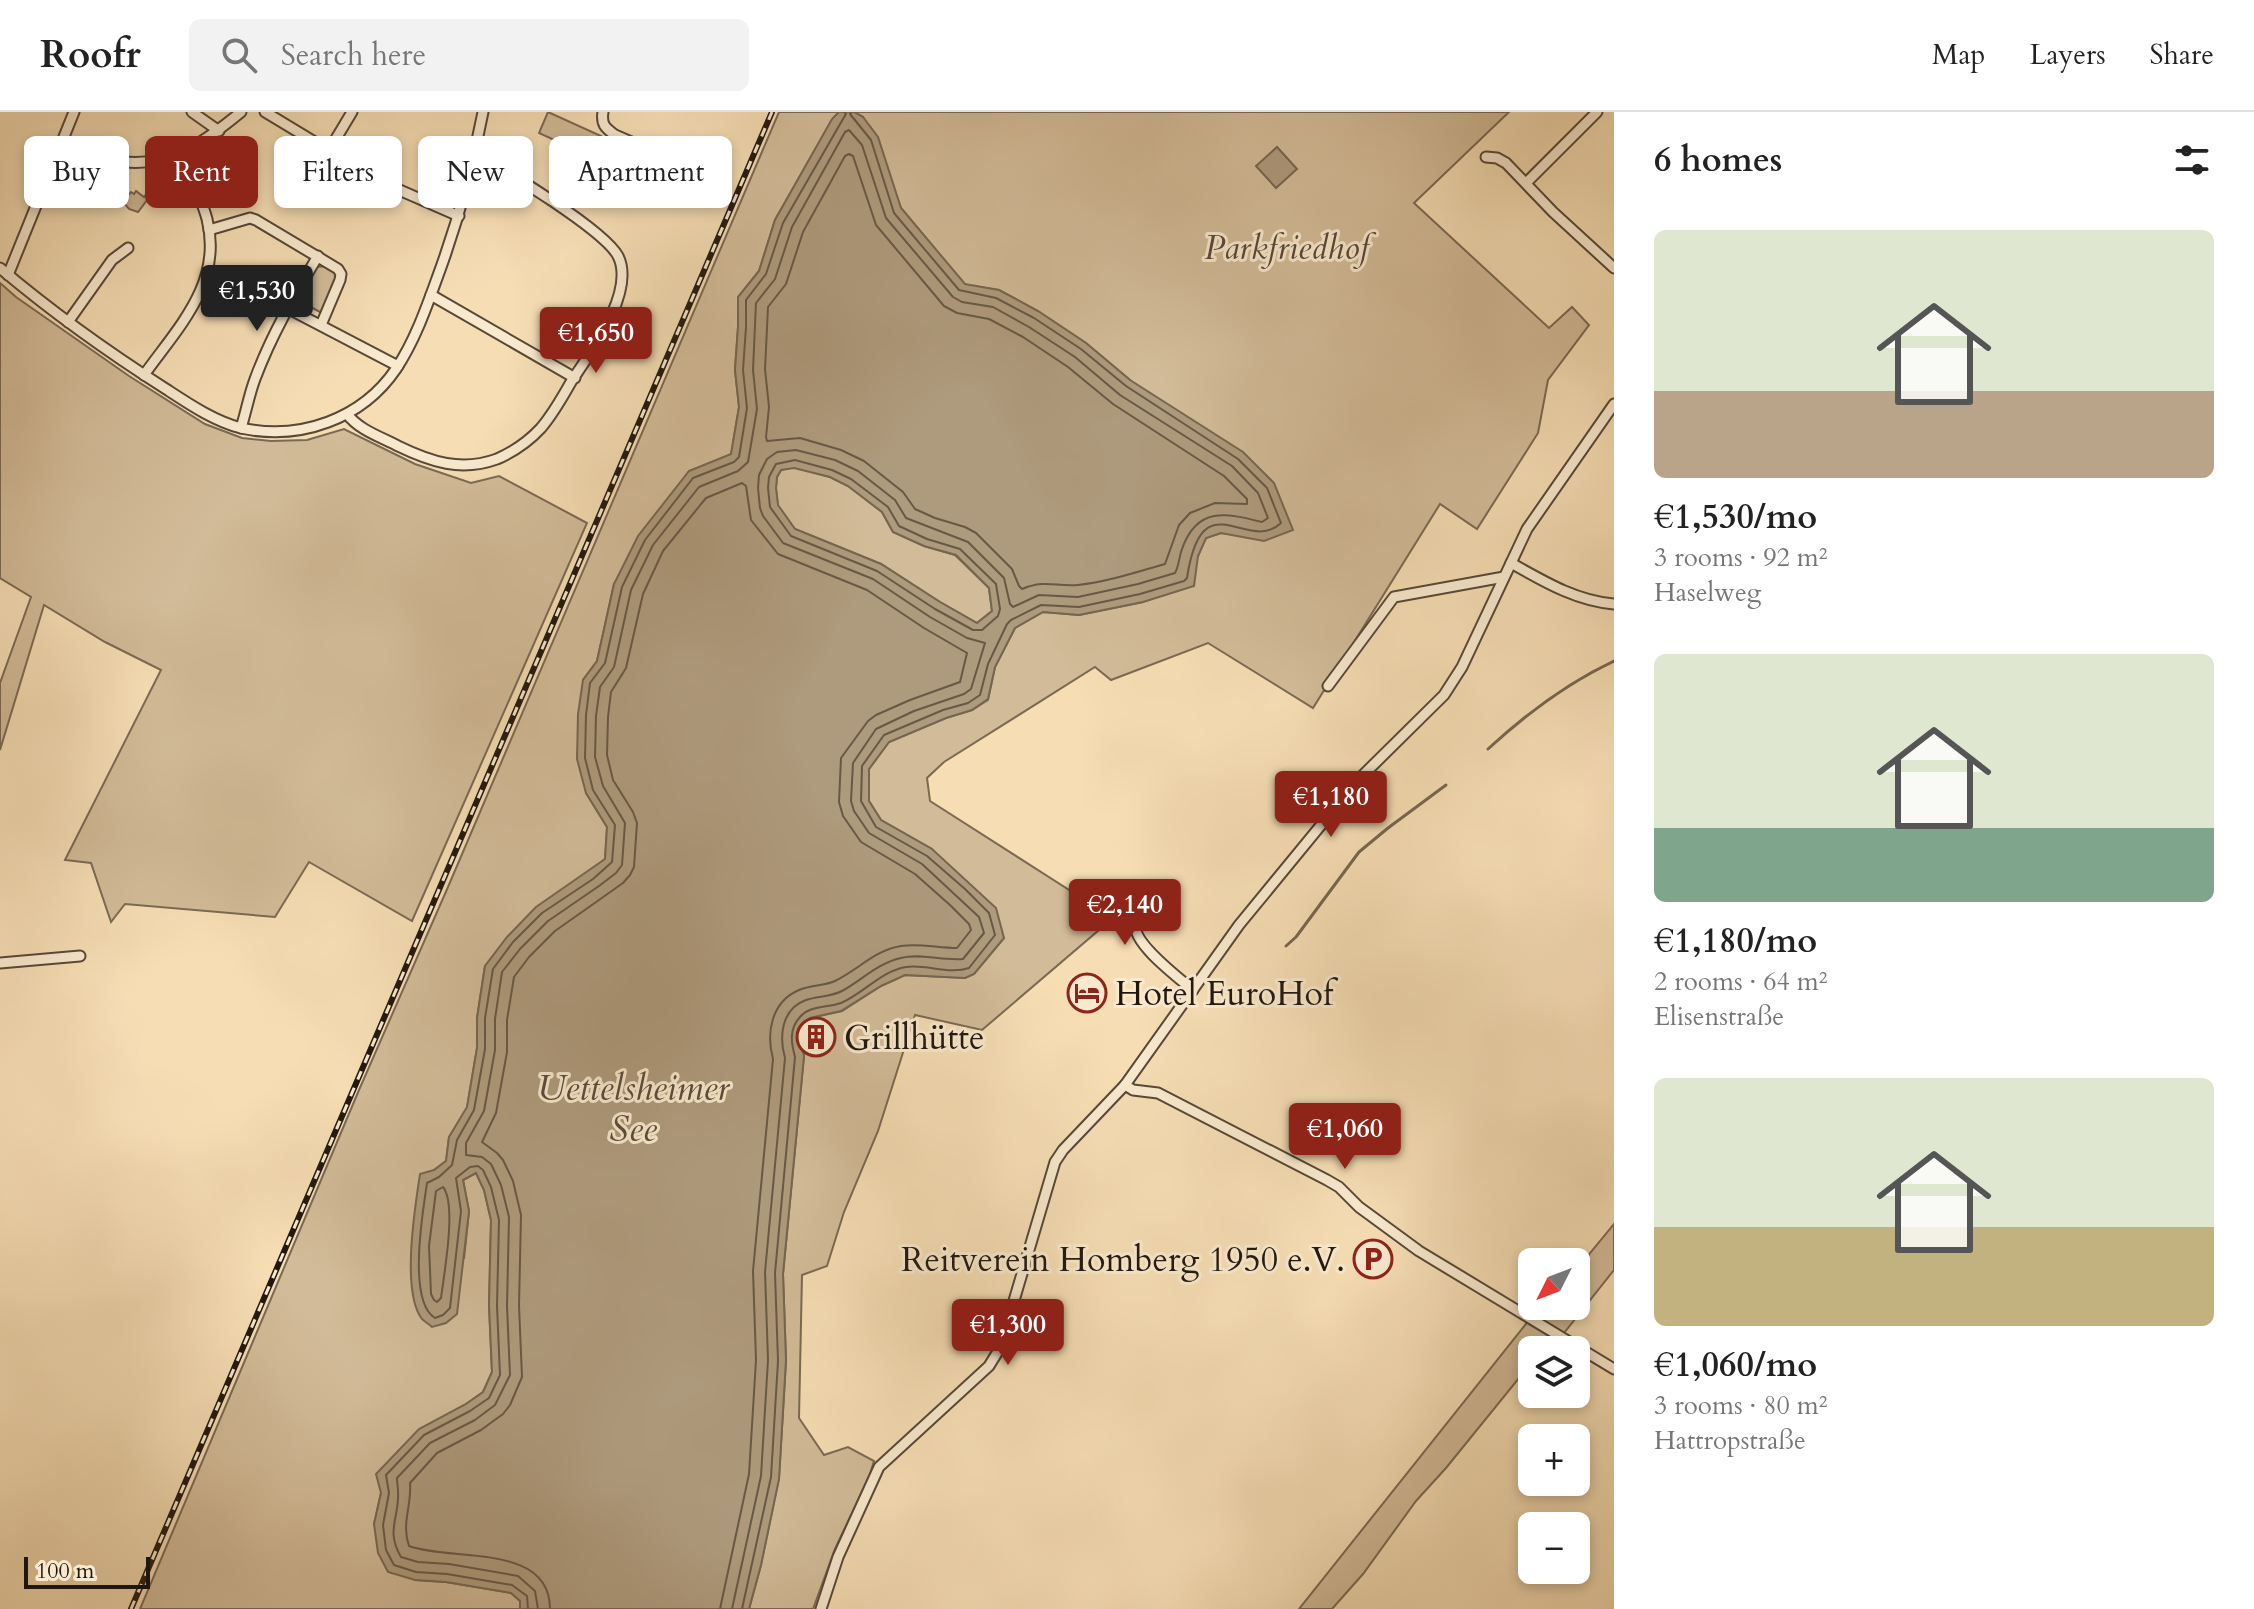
<!DOCTYPE html>
<meta charset="utf-8">
<style>
:root{--surface:#fff;--page:#f2f2f2;--text:#222;--muted:#767676;--line:#e0e0e0;--accent:#8f2418}
body{margin:0;font-family:Cardo,serif;background:var(--page);color:var(--text);height:100vh;display:flex;flex-direction:column;font-size:30px;white-space:nowrap}
*{box-sizing:border-box;margin:0}
p{font-size:26px;color:var(--muted)}
.icon{flex:none;width:44px;height:44px;fill:none;stroke:currentColor;stroke-width:2;stroke-linecap:round;stroke-linejoin:round}
.map{position:relative;flex:1;overflow:hidden}
.details{display:flex;flex-direction:column;background:var(--surface);width:640px}
.details>*{flex:none}
.banner{position:absolute;left:24px;top:24px;width:760px;height:72px;display:flex;gap:16px}
.needle{width:52px;rotate:228deg}
.fabs{position:absolute;left:1518px;top:1136px;display:grid;gap:16px}
.fabs a{display:grid;place-items:center;width:72px;height:72px;border-radius:12px;background:var(--surface);box-shadow:0 4px 12px #0003;font-size:40px}
.scale{position:absolute;left:24px;bottom:20px;width:126px;box-sizing:border-box;padding-left:8px;border:4px solid #22170f;border-top:0;font-size:22px;line-height:28px;white-space:nowrap;color:#22170f;-webkit-text-stroke:6px #f9e9ce;paint-order:stroke}
.price{position:absolute;translate:-50% -68px;padding:0 18px;border-radius:8px;background:var(--accent);color:#fff;font-size:26px;line-height:52px;filter:drop-shadow(0 2px 4px #0008)}
.price::after{content:'';position:absolute;left:50%;top:48px;width:24px;height:18px;margin-left:-12px;background:inherit;clip-path:polygon(0 0,100% 0,50% 100%)}
.price.current{background:#222;color:#fff}
ul{padding:0;list-style:none}
li{display:grid;align-content:center;gap:16px;height:424px;padding:0 40px}
li span{display:grid;place-items:center;height:248px;border-radius:12px;color:#555}
li>.icon{margin-inline-start:auto}
span .icon{width:144px;height:144px;fill:#fffc;stroke-width:1}
li b{font-size:34px}
h2{display:flex;justify-content:space-between;align-items:center;height:96px;padding:0 40px;font-size:34px}
.pill{padding:0 28px;border-radius:12px;background:var(--surface);box-shadow:0 4px 12px #0003;font-size:28px;line-height:72px}
.pill.current{background:var(--accent);color:#fff}
header{display:flex;align-items:center;gap:48px;box-sizing:border-box;height:112px;padding:0 40px;background:var(--surface);border-bottom:2px solid var(--line)}
header strong{font-size:38px}
nav{display:flex;gap:44px;margin-inline-start:auto;font-size:28px}
.search{width:560px;height:72px;background:var(--page);display:flex;align-items:center;gap:20px;box-sizing:border-box;padding:0 28px;border-radius:12px;color:var(--muted);font-size:30px}
main{display:flex;flex:1;min-height:0}
.map>svg:first-child{display:block}
</style>
<header>
<strong>Roofr</strong>
<div class="search"><svg class="icon" aria-label="search" viewBox="0 0 24 24"><circle cx="10" cy="10" r="6"/><path d="M15 15l6 6"/></svg>Search here</div>
<nav><a>Map</a><a>Layers</a><a>Share</a></nav>
</header>
<main>
<div class="map">
<svg width="1614" height="1497" viewBox="0 0 1614 1497">
<rect width="100%" height="100%" fill="#f6ddb4"/>
<filter id="stains"><feTurbulence type="fractalNoise" baseFrequency=".0025" numOctaves="4"/><feColorMatrix values="0 0 0 0 .2 0 0 0 0 .09 0 0 0 0 .02 0 0 0 .5 -.17"/></filter>
<radialGradient id="worn" r=".72"><stop offset=".6" stop-color="#630" stop-opacity="0"/><stop offset="1" stop-color="#630" stop-opacity=".3"/></radialGradient>
<!-- green -->
<g fill="#d2bb98" stroke="#7a6954" stroke-width="2">
<polygon points="548,0 601,24 591,45 539,21"/>
<polygon points="779,0 839,0 832,8 775,108 759,159 738,185 738,215 735,258 739,295 731,343 689,359 614,472 597,549 583,568 586,681 607,715 605,747 485,854 477,906 477,936 467,996 449,1025 446,1049 434,1058 464,1147 469,1099 463,1068 476,1061 484,1078 491,1108 489,1194 492,1260 483,1280 466,1292 381,1381 374,1412 415,1468 446,1470 511,1481 520,1489 520,1497 140,1497 359,978 448,775"/>
<polygon points="854,0 1509,0 1414,91 1549,216 1572,195 1589,213 1548,268 1538,321 1477,417 1440,392 1313,596 1208,531 1111,568 1095,555 944,650 927,666 930,689 1113,806 982,918 915,903 878,1019 844,1100 827,1154 802,1163 799,1306 824,1343 848,1335 874,1349 869,1365 835,1437 813,1497 749,1497 761,1453 779,1366 786,1249 783,1162 804,944 799,920 810,906 842,899 881,874 905,863 965,866 974,862 1004,826 932,737 881,708 869,689 869,657 889,630 946,606 972,598 988,588 995,555 1015,516 1043,500 1079,503 1143,490 1198,444 1206,426 1221,421 1239,423 1130,268 1086,231 1038,199 999,178 965,173 901,96 889,62 863,5"/>
<polygon points="150,77 153,80 138,100 129,97 123,90 131,80 134,82 136,79 144,85"/>
<polygon points="327,154 334,158 336,169 322,201 297,188 313,159 317,155"/>
<polygon points="0,171 16,185 129,264 205,312 242,326 271,329 307,328 344,317 415,352 471,371 499,364 587,411 412,809 309,750 275,805 125,792 111,810 91,751 65,748 161,558 105,530 44,493 0,638 0,571 31,485 0,466"/>
<polygon points="794,355 830,365 848,374 882,400 893,420 924,434 955,443 989,476 992,499 977,511 940,490 881,452 795,417 778,394 776,376 777,365 781,358"/>
<polygon points="1614,1112 1614,1158 1564,1221 1537,1207 1535,1205 1544,1194 1576,1194 1576,1158"/>
<polygon points="1529,1208 1552,1222 1552,1228 1542,1238 1532,1238 1532,1250 1446,1356 1416,1389 1363,1462 1332,1497 1299,1497"/>
</g>
<!-- water -->
<g fill="#ae9a7c" stroke="#766650" stroke-width="2" fill-rule="evenodd">
<path d="M839 0H854L863 5 878 25 901 96 965 172 999 178 1038 199 1086 231 1130 268 1243 340 1274 371 1293 418 1264 429 1221 421 1206 426 1198 444 1194 474 1143 490 1079 503 1043 500 1015 516 995 555 988 587 972 598 946 606 889 630 869 657V689L881 708 932 737 996 796 1004 826 974 862 965 866 905 863 881 874 841 899 810 906 799 920 804 944 783 1162 786 1248 779 1367 761 1453 749 1497H520V1489L511 1481 446 1470 415 1468 388 1460 378 1441 374 1412 381 1381 376 1362 419 1317 466 1292 483 1280 492 1260 489 1193 491 1108 484 1078 476 1061 463 1068 469 1099 457 1202 446 1211 432 1215C429 1212 425 1210 422 1207 401 1180 415 1095 420 1062L434 1058 446 1049 449 1025 467 995 477 936V906L485 854 507 825 536 795 605 747 607 715 586 681 577 647 578 602 583 568 597 549 614 472 638 424 689 359 731 342 739 295 735 258 738 215V185L759 159 775 108 832 7ZM794 356 830 365 848 374 882 400 893 420 924 434 956 443 989 476 992 499 977 511 940 490 881 452 795 417 778 393 776 376 777 365 781 358Z"/>
<polygon points="1277,35 1297,57 1276,76 1256,54"/>
</g>
<g fill="none" stroke-linecap="round" stroke-linejoin="round">
<!-- shore -->
<g stroke="#685846" stroke-width="2">
<path d="M849 42 853 44 876 113 944 194 957 201 989 207 1023 225 1068 255 1113 292 1224 364 1247 387V392L1215 391 1190 401 1179 413 1165 452C1137 460 1107 470 1078 473 1055 475 1046 467 1022 477L1019 474 1012 457 976 421 965 415 935 406 915 397 903 380 864 349 841 338 800 326 767 329 766 325 769 295 765 257 768 195 786 172 803 120 845 44Z"/>
<polygon points="795,348 832,358 851,367 888,395 899,414 927,427 960,437 996,472 1000,497 998,504 982,518 973,518 935,497 877,459 791,424 770,395 768,376 769,365 776,352"/>
<path d="M443 1075C457 1092 444 1162 441 1186L437 1190 434 1188 431 1182 429 1134 436 1079Z"/>
<path d="M528 1497 527 1484 512 1473 447 1462 416 1460 394 1453 386 1438 383 1413 389 1381 386 1363 424 1323 470 1299 489 1286 500 1263 497 1194 499 1108 491 1075 483 1058 478 1054 470 1055 456 1066 461 1099 450 1196 443 1203 435 1206C407 1189 423 1099 427 1071L439 1065 452 1053 457 1028 474 998 485 937V906L493 857 513 830 542 801 593 767 612 750 615 713 593 678 585 646 586 603 590 571 605 551 622 475 645 428 693 366 734 350 739 345 747 296 743 258 746 215V188L766 162 783 111 843 7 846 2 844 0"/>
<path d="M538 1497 535 1479 518 1464 449 1452 418 1450 401 1445C385 1418 400 1405 398 1379 398 1375 397 1371 397 1366L430 1331 475 1308 495 1293 510 1263 507 1194 509 1105 501 1073 491 1052 482 1045 466 1043V1031L484 999 495 938V907L502 860 520 837 548 809 599 774 616 761 622 753 625 711 603 674 595 645 596 604 600 575 614 555 631 478 653 433 699 375 738 359 748 350 757 297 753 258 756 191 775 167 792 115 845 20 849 18 862 33 886 106 953 185 962 190 993 195 1029 215 1075 245 1120 283 1232 354 1258 381 1268 406 1262 410C1226 401 1197 394 1182 437 1179 445 1179 454 1175 461L1138 472 1078 485 1039 483 1013 495 1010 492 1004 466 968 430 906 406 895 388 858 359 835 348 796 338 777 340 767 347 759 363 758 376 760 396 763 404 783 431 873 467 930 505 967 526 985 531 971 577 964 582 914 599 876 617 853 651 851 689 854 699 869 721 922 752 979 805 984 821 963 847C942 849 921 841 901 846 878 851 862 868 842 879 831 885 817 884 806 888 781 897 779 925 785 946L765 1160 768 1248 761 1364 732 1497"/>
<path d="M550 1497C550 1430 451 1450 409 1434 401 1411 412 1394 410 1371L437 1341 481 1318 503 1302 510 1293 522 1265 519 1194 521 1103 513 1069 503 1048 497 1041 482 1030 496 1001 507 940V908L514 865 529 845 555 819 623 771 630 763 634 755 637 711 633 700 613 668 607 643 608 605 611 580 626 556 643 482 663 439 706 386 742 371 746 374 751 408 778 442 867 478 924 516 967 541 960 570 910 588 876 603 868 609 841 646 839 690 843 704 861 730 915 762 950 793 969 812 971 818 957 836C938 836 919 831 901 834 875 838 858 858 835 869 824 874 811 873 799 878 771 890 766 921 773 947L753 1159 756 1248 749 1362 720 1497"/>
<path d="M742 1497 771 1365 778 1249 775 1161 795 945C791 930 789 917 800 905 810 893 827 896 841 891 864 881 881 859 906 855 927 852 949 863 969 856L995 823 989 801 965 777 927 744 876 715 861 689 862 654 884 623 943 598 968 591 980 583 988 552 1007 512 1011 508 1041 493 1079 495 1140 482 1184 469 1187 466C1202 366 1247 443 1281 411L1267 376 1238 347 1126 274 1081 237 1034 206 996 186 959 178 894 101 871 28 850 2 852 0"/>
</g>
<!-- stream -->
<g stroke="#766650" stroke-width="3">
<path d="M1488 637C1526 602 1567 571 1614 549"/>
<polyline points="1286,834 1296,825 1359,740 1388,716 1446,673"/>
</g>
<!-- minor casing -->
<g stroke="#574838" stroke-width="13">
<g id="minor">
<polyline points="192,0 219,19"/>
<polyline points="265,0 381,70 459,104"/>
<path d="M603 0C601 12 605 16 615 23L707 63"/>
<path d="M61 32C141 66 178 52 241 0"/>
<polyline points="328,40 352,0"/>
<polyline points="1486,45 1497,46 1506,51 1553,100 1614,156"/>
<polyline points="1526,71 1597,0"/>
<polyline points="209,118 250,106 256,108 338,157 341,162 340,168 321,213"/>
<path d="M0 156C52 200 108 240 166 277 189 292 214 309 241 316 300 329 362 307 396 257 416 227 428 191 440 158 460 103 472 57 483 0"/>
<polyline points="8,163 74,0"/>
<polyline points="431,183 575,266"/>
<polyline points="287,196 398,254"/>
<polyline points="68,210 112,148 128,136"/>
<path d="M144 263C179 214 223 171 207 107 201 85 190 63 181 42"/>
<path d="M347 302C359 318 381 325 398 334 431 350 461 360 497 347 513 340 529 329 541 316 553 302 562 286 571 270 590 241 636 180 618 144 604 118 504 57 475 42"/>
<path d="M241 316C246 300 249 283 255 267 271 224 294 184 318 144"/>
<path d="M1511 451C1543 469 1576 489 1614 492"/>
<polyline points="1328,574 1394,485 1504,465"/>
<path d="M1164 779C1155 788 1139 801 1136 813 1132 831 1179 866 1193 878"/>
<polyline points="0,851 80,844"/>
<polyline points="1125,973 1133,978 1158,981 1327,1068 1339,1075 1359,1095 1419,1139 1614,1257"/>
<polyline points="821,1497 838,1445 879,1355 989,1254 1000,1236 1055,1050 1063,1038 1125,973 1239,813 1358,668 1444,583 1462,555 1527,417 1614,292"/>
</g>
</g>
<!-- minor -->
<use href="#minor" stroke="#f9e9ce" stroke-width="9"/>
<!-- rail casing -->
<g stroke="#22170f" stroke-width="6">
<polyline id="rail" points="131,1497 772,0"/>
</g>
<!-- rail -->
<use href="#rail" stroke="#f9e9ce" stroke-width="3" stroke-dasharray="9" stroke-linecap="butt"/>
</g>
<!-- icons -->
<defs>
<g id="hotel-ring" transform="scale(2)"><circle r="9.5" fill="#f9e9ce" stroke="#8f2418" stroke-width="1.5"/><path d="M-6-4.5h1.5V1H6V5H4.5V3h-9V5H-6ZM-4 0a1.8 1.8 0 1 1 3.6 0ZM.5 0V-2.5h3Q6-2.5 6 0Z" fill="#8f2418"/></g>
<g id="building-ring" transform="scale(2)"><circle r="9.5" fill="#f9e9ce" stroke="#8f2418" stroke-width="1.5"/><path d="M-4-6H4V6H1V3H-1V6H-4ZM-2.5-4.3h1.7v1.8h-1.7ZM.8-4.3h1.7v1.8H.8ZM-2.5-1h1.7V.8h-1.7ZM.8-1h1.7V.8H.8Z" fill="#8f2418"/></g>
<g id="parking-ring" transform="scale(2)"><circle r="9.5" fill="#f9e9ce" stroke="#8f2418" stroke-width="1.5"/><path d="M-3.5-5.5H1a3.5 3.5 0 0 1 0 7H-1V5.5H-3.5ZM-1-3.4V-.6H.8a1.4 1.4 0 0 0 0-2.8Z" fill="#8f2418"/></g>
</defs>
<g fill-rule="evenodd">
<use href="#hotel-ring" x="1087" y="881"/>
<use href="#building-ring" x="816" y="925"/>
<use href="#parking-ring" x="1373" y="1147"/>
</g>
<g text-anchor="middle" stroke-width="6" stroke-linejoin="round" paint-order="stroke">
<!-- park labels -->
<g font-size="34" font-style="italic" fill="#574838" stroke="#f9e9ce">
<text x="1287" y="147">Parkfriedhof</text>
</g>
<!-- poi labels -->
<g font-size="34" fill="#22170f" stroke="#f9e9ce" text-anchor="start">
<text x="1115" y="893">Hotel EuroHof</text>
<text x="844" y="937">Grillhütte</text>
<text x="1345" y="1159" text-anchor="end">Reitverein Homberg 1950 e.V.</text>
</g>
<!-- water labels -->
<g font-size="36" font-style="italic" fill="#5a4b3b" stroke="#f9e9ce">
<text x="633" y="988">Uettelsheimer<tspan x="633" dy="41">See</tspan></text>
</g>
</g>
<rect width="100%" height="100%" filter="url(#stains)"/>
<rect width="100%" height="100%" fill="url(#worn)"/>
</svg>
<div class="fabs">
<a><svg class="needle" viewBox="-14 -14 28 28"><path d="M0-13l5 13h-10z" fill="#e53935"/><path d="M0 13l5-13h-10z" fill="#767676"/></svg></a>
<a><svg class="icon" aria-label="layers" viewBox="0 0 24 24"><path d="M12 4l9 5-9 5-9-5zM3 14l9 5 9-5"/></svg></a>
<a>+</a>
<a>−</a>
</div>
<div class="scale">100 m</div>
<b class="price current" style="left:257px;top:221px">€1,530</b>
<b class="price" style="left:596px;top:263px">€1,650</b>
<b class="price" style="left:1331px;top:727px">€1,180</b>
<b class="price" style="left:1125px;top:835px">€2,140</b>
<b class="price" style="left:1345px;top:1059px">€1,060</b>
<b class="price" style="left:1008px;top:1255px">€1,300</b>
<div class="banner">
<a class="pill">Buy</a>
<a class="pill current">Rent</a>
<a class="pill">Filters</a>
<a class="pill">New</a>
<a class="pill">Apartment</a>
</div>
</div>
<section class="details">
<h2>6 homes<svg class="icon" aria-label="filters" viewBox="0 0 24 24"><path d="M4 7h16M4 17h16"/><circle cx="9" cy="7" r="2"/><circle cx="15" cy="17" r="2"/></svg></h2>
<ul>
<li><span style="background:linear-gradient(#dfe7d0 65%,#b9a48a 0)"><svg class="icon" aria-label="home" viewBox="0 0 24 24"><path d="M3 11l9-7 9 7M6 9v11h12V9"/></svg></span><div><b>€1,530/mo</b><p>3 rooms · 92 m²</p><p>Haselweg</p></div></li>
<li><span style="background:linear-gradient(#dfe7d0 70%,#7fa58c 0)"><svg class="icon" aria-label="home" viewBox="0 0 24 24"><path d="M3 11l9-7 9 7M6 9v11h12V9"/></svg></span><div><b>€1,180/mo</b><p>2 rooms · 64 m²</p><p>Elisenstraße</p></div></li>
<li><span style="background:linear-gradient(#dfe7d0 60%,#c2b280 0)"><svg class="icon" aria-label="home" viewBox="0 0 24 24"><path d="M3 11l9-7 9 7M6 9v11h12V9"/></svg></span><div><b>€1,060/mo</b><p>3 rooms · 80 m²</p><p>Hattropstraße</p></div></li>
</ul>
</section>
</main>
